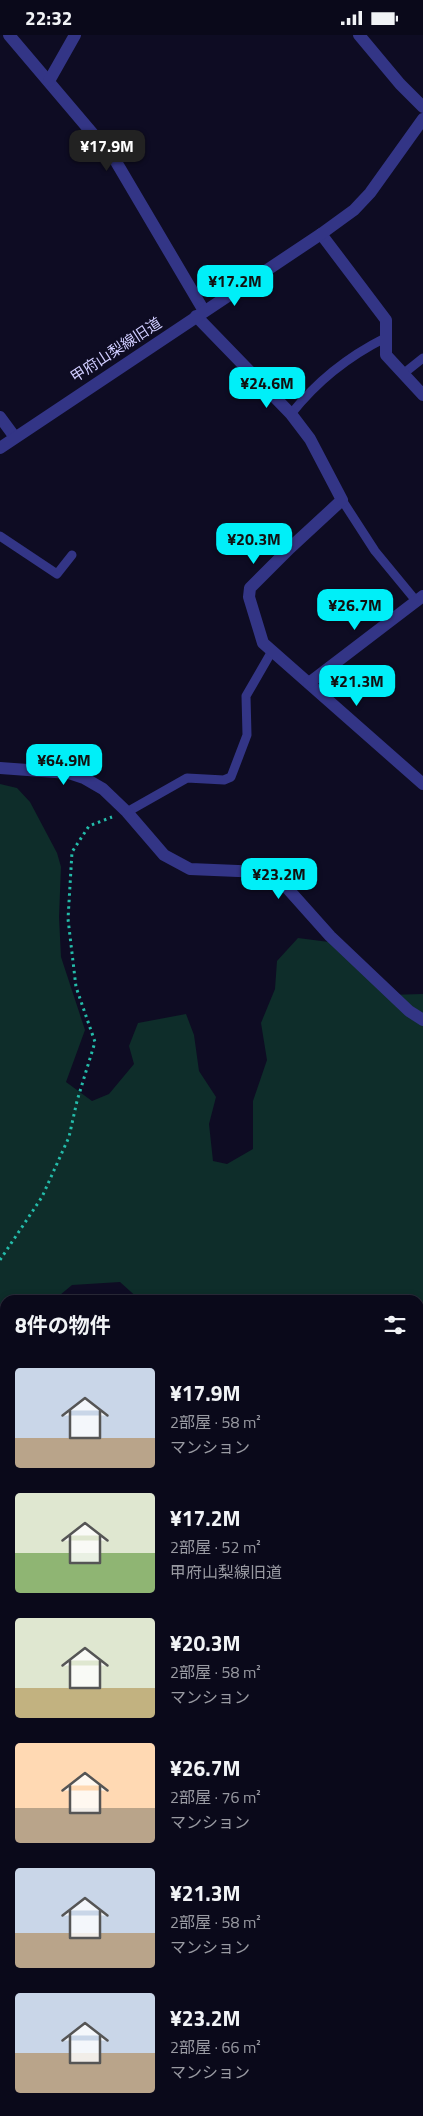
<!DOCTYPE html>
<html lang="ja">
<meta charset="utf-8">
<style>
:root{--surface:#0a091a;--page:#181727;--text:#f1f3f6;--muted:#999aa2;--line:#2a2a39;--accent:#00eff8}
body{margin:0;font-family:"Titillium Web","Noto Sans JP",sans-serif;background:var(--page);color:var(--text);height:100vh;display:flex;flex-direction:column;font-size:19px;white-space:nowrap}
*{box-sizing:border-box;margin:0}
p{font-size:16px;color:var(--muted)}
.icon{flex:none;width:28px;height:28px;fill:none;stroke:currentColor;stroke-width:2;stroke-linecap:round;stroke-linejoin:round}
.map{position:relative;flex:1;overflow:hidden}
.side{position:absolute;left:0px;top:1260px;width:424px;height:821px;display:flex;flex-direction:column;background:var(--surface);border-radius:15px 15px 0 0;box-shadow:0 2px 8px #0003,0 0 0 1px var(--line)}
.side>*{flex:none}
.price{position:absolute;translate:-50% -42px;padding:0 11px;border-radius:10px;background:var(--accent);color:#111;font-size:16px;line-height:32px;filter:drop-shadow(0 1px 2px #0008)}
.price::after{content:'';position:absolute;left:50%;top:30px;width:15px;height:11px;margin-left:-8px;background:inherit;clip-path:polygon(0 0,100% 0,50% 100%)}
.price.active{background:#222;color:#fff}
ul{padding:0;list-style:none}
li{display:flex;align-items:center;gap:15px;height:125px;padding:0 15px}
li span{display:grid;place-items:center;flex:none;width:140px;height:100px;border-radius:5px;color:#555}
li>.icon{margin-inline-start:auto}
span .icon{width:60px;height:60px;fill:#fffc;stroke-width:1}
li b{font-size:21px}
h2{display:flex;justify-content:space-between;align-items:center;height:60px;padding:0 15px;font-size:21px}
.status{display:flex;justify-content:space-between;align-items:center;height:35px;padding:0 25px;background:var(--surface);direction:ltr}
.status svg{height:14px;fill:currentColor}
.map>svg:first-child{display:block}
</style>
<div class="status"><b>22:32</b><svg viewBox="0 0 49 12"><path d="M0 12V9h3v3zM5 12V6h3v6zM10 12V3h3v9zM15 12V0h3v12zM26 1h20v11H26zM47 4h2v5h-2z"/></svg></div>
<div class="map">
<svg width="423" height="2081" viewBox="0 0 423 2081">
<rect width="100%" height="100%" fill="#0e0c23"/>
<!-- green -->
<g fill="#0e2d2a">
<polygon points="0,749 17,753 30,767 57,818 61,832 59,882 61,922 85,995 66,1047 92,1066 109,1059 134,1029 129,1011 138,988 186,979 194,1000 199,1036 216,1062 209,1089 213,1126 227,1129 253,1114 253,1066 267,1025 261,988 275,954 277,926 298,903 329,907 387,960 423,959 423,1723 419,1721 419,1265 140,1265 120,1247 72,1250 54,1265 5,1265 5,1267 0,1269"/>
<polygon points="0,1365 5,1367 5,1400 0,1403"/>
<polygon points="0,1595 5,1604 5,1723 0,1723"/>
</g>
<g fill="none" stroke-linecap="round" stroke-linejoin="round">
<!-- path -->
<g stroke="#24bcaa" stroke-width="3" stroke-dasharray="2.5 4" stroke-linecap="butt">
<polyline points="0,1225 42,1162 69,1102 77,1066 95,1007 76,952 68,884 72,817 89,791 112,782"/>
<polyline points="0,1352 5,1353"/>
<polyline points="0,1415 5,1413"/>
</g>
<!-- lane -->
<g stroke="#333586" stroke-width="9">
<polyline points="403,339 423,323"/>
<path d="M291 379C317 346 347 322 385 303"/>
<polyline points="342,465 375,516 417,567"/>
<polyline points="0,501 57,539 72,520"/>
<polyline points="127,777 187,743 224,745 231,742 247,700 246,661 272,616"/>
<polyline points="423,1397 420,1407 423,1410"/>
<polyline points="419,1566 423,1570"/>
<polyline points="419,1736 423,1737"/>
<polyline points="419,1761 423,1757"/>
<polyline points="419,1960 423,1958"/>
<polyline points="419,1996 423,1992"/>
<polyline points="393,2081 398,2076"/>
</g>
<!-- street -->
<g stroke="#333586" stroke-width="12">
<polyline points="9,0 115,125 204,276"/>
<polyline points="359,0 400,49 423,72"/>
<polyline points="49,46 75,0"/>
<polyline points="321,199 386,285 386,320 423,360"/>
<polyline points="196,281 291,379 310,404 342,465 290,513 250,553 249,562 263,608 423,749"/>
<polyline points="0,382 14,401"/>
<polyline points="0,413 321,199 354,175 370,158 423,84"/>
<polyline points="309,648 423,561"/>
<polyline points="0,733 69,738 84,743 103,754 127,777 164,820 190,834 261,837 274,842 288,854 330,901 409,976 423,985"/>
<polyline points="0,1987 5,1983"/>
<polyline points="218,2081 219,2076"/>
</g>
</g>
<g text-anchor="middle" stroke-width="4.5" stroke-linejoin="round" paint-order="stroke">
<!-- street labels -->
<g font-size="15" fill="#d0cdff" stroke="#0e0c23">
<text transform="translate(116 315) rotate(-33)" y="5">甲府山梨線旧道</text>
</g>
</g>
</svg>
<b class="price active" style="left:107px;top:137px">¥17.9M</b>
<b class="price" style="left:235px;top:272px">¥17.2M</b>
<b class="price" style="left:267px;top:374px">¥24.6M</b>
<b class="price" style="left:254px;top:530px">¥20.3M</b>
<b class="price" style="left:355px;top:596px">¥26.7M</b>
<b class="price" style="left:357px;top:672px">¥21.3M</b>
<b class="price" style="left:64px;top:751px">¥64.9M</b>
<b class="price" style="left:279px;top:865px">¥23.2M</b>
<section class="side">
<h2>8件の物件<svg class="icon" aria-label="filters" viewBox="0 0 24 24"><path d="M4 7h16M4 17h16"/><circle cx="9" cy="7" r="2"/><circle cx="15" cy="17" r="2"/></svg></h2>
<ul>
<li><span style="background:linear-gradient(#c9d6e8 70%,#b9a48a 0)"><svg class="icon" aria-label="home" viewBox="0 0 24 24"><path d="M3 11l9-7 9 7M6 9v11h12V9"/></svg></span><div><b>¥17.9M</b><p>2部屋 · 58 m²</p><p>マンション</p></div></li>
<li><span style="background:linear-gradient(#dfe7d0 60%,#8fb573 0)"><svg class="icon" aria-label="home" viewBox="0 0 24 24"><path d="M3 11l9-7 9 7M6 9v11h12V9"/></svg></span><div><b>¥17.2M</b><p>2部屋 · 52 m²</p><p>甲府山梨線旧道</p></div></li>
<li><span style="background:linear-gradient(#dfe7d0 70%,#c2b280 0)"><svg class="icon" aria-label="home" viewBox="0 0 24 24"><path d="M3 11l9-7 9 7M6 9v11h12V9"/></svg></span><div><b>¥20.3M</b><p>2部屋 · 58 m²</p><p>マンション</p></div></li>
<li><span style="background:linear-gradient(#ffd9b3 65%,#b9a48a 0)"><svg class="icon" aria-label="home" viewBox="0 0 24 24"><path d="M3 11l9-7 9 7M6 9v11h12V9"/></svg></span><div><b>¥26.7M</b><p>2部屋 · 76 m²</p><p>マンション</p></div></li>
<li><span style="background:linear-gradient(#c9d6e8 65%,#b9a48a 0)"><svg class="icon" aria-label="home" viewBox="0 0 24 24"><path d="M3 11l9-7 9 7M6 9v11h12V9"/></svg></span><div><b>¥21.3M</b><p>2部屋 · 58 m²</p><p>マンション</p></div></li>
<li><span style="background:linear-gradient(#c9d6e8 60%,#b9a48a 0)"><svg class="icon" aria-label="home" viewBox="0 0 24 24"><path d="M3 11l9-7 9 7M6 9v11h12V9"/></svg></span><div><b>¥23.2M</b><p>2部屋 · 66 m²</p><p>マンション</p></div></li>
</ul>
</section>
</div>
